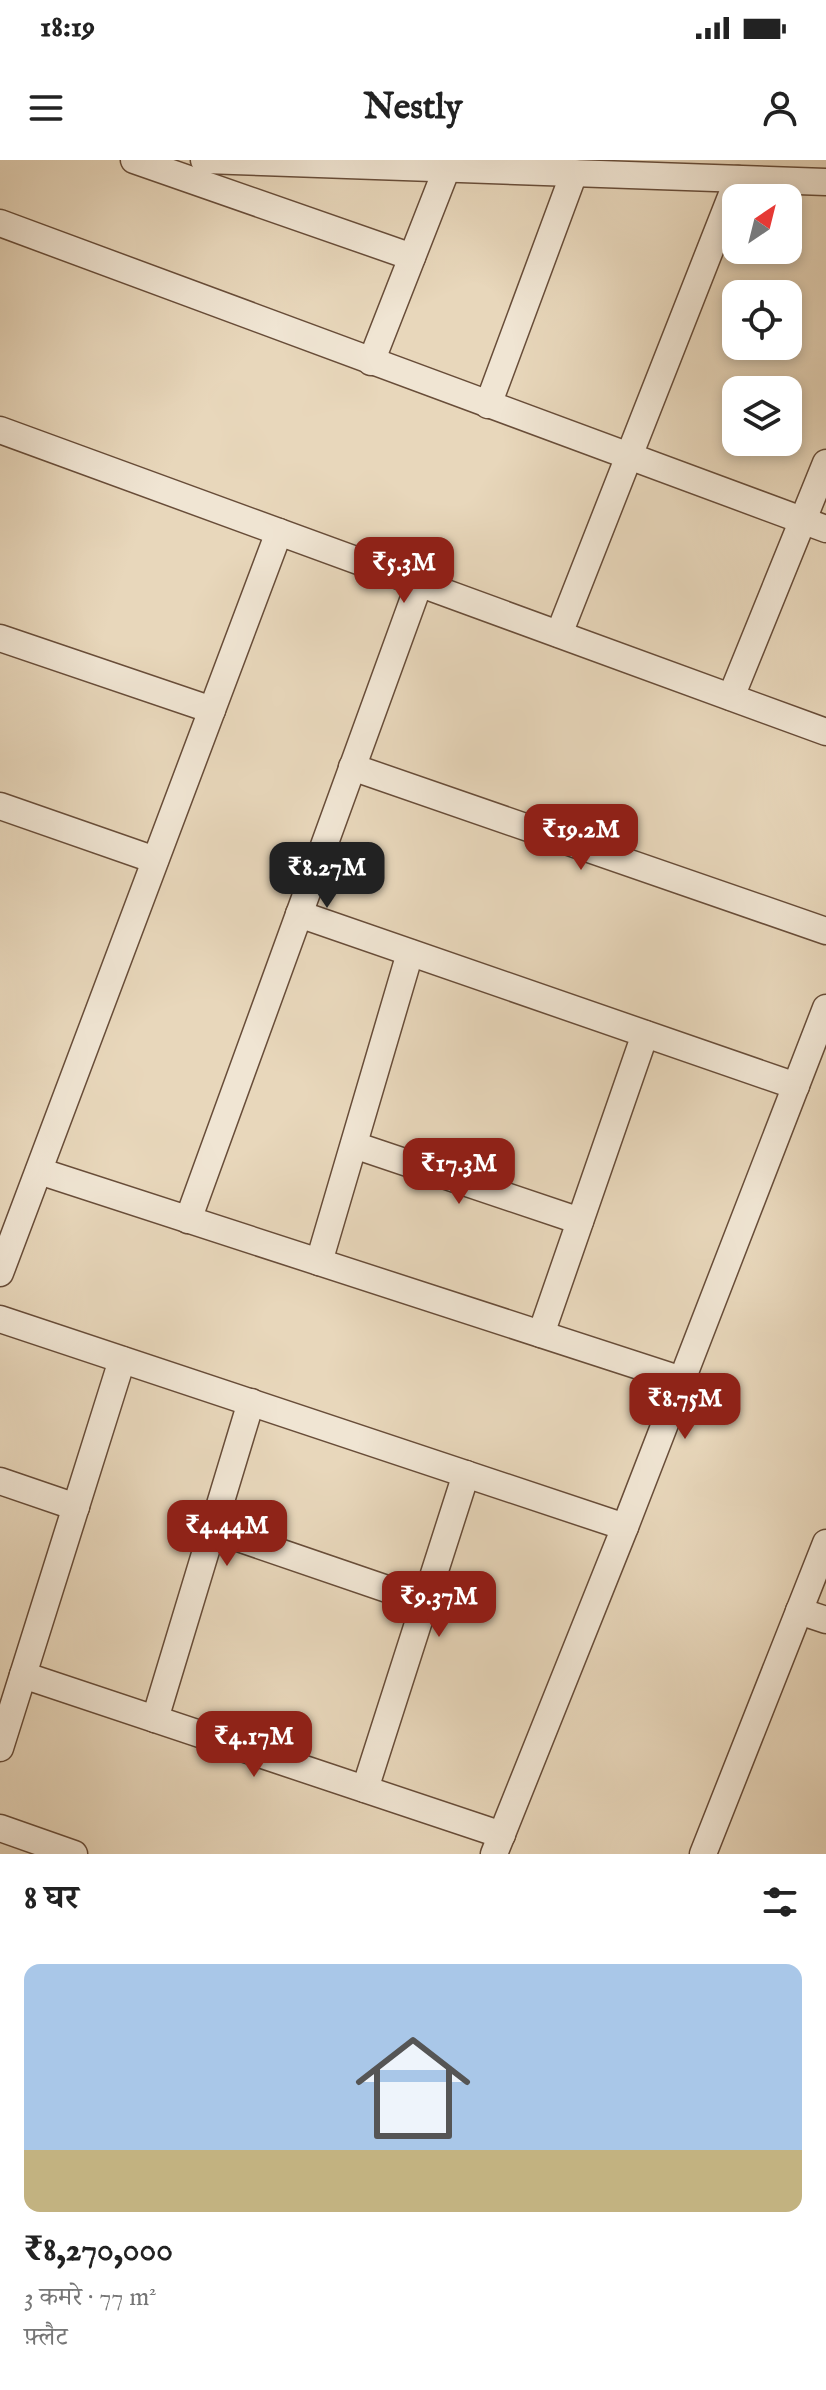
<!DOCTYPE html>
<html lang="hi">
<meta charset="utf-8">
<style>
:root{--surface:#fff;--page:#f6f6f6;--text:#222;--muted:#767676;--accent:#8f2418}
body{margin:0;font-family:"IM FELL English","Noto Serif Devanagari",serif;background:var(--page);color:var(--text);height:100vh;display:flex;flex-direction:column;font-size:30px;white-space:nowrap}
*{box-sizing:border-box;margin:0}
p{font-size:26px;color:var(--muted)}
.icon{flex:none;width:44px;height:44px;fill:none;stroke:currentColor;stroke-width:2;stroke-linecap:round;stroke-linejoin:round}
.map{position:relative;height:1694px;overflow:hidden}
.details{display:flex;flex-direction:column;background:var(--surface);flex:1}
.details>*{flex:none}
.needle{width:52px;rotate:35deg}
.buttons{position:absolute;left:722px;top:24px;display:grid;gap:16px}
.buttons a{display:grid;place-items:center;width:80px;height:80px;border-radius:16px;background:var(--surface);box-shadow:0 4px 12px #0003;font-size:40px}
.price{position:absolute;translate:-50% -68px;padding:0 18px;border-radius:16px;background:var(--accent);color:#fff;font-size:26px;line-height:52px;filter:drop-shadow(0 2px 4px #0008)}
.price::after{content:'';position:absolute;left:50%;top:48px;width:24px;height:18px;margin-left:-12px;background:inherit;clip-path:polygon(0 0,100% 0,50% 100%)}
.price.selected{background:#222;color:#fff}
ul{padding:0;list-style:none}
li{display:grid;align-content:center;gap:16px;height:424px;padding:0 24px}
li span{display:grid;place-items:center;height:248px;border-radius:16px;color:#555}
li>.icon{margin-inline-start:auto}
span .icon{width:144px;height:144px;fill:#fffc;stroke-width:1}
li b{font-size:34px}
h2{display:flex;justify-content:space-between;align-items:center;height:96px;padding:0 24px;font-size:34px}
.status{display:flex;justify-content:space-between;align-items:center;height:56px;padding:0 40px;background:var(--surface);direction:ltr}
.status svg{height:22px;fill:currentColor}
header{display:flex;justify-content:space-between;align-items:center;height:104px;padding:0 24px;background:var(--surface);font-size:36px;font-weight:800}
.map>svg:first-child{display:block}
</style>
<div class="status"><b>18:19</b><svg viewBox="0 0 49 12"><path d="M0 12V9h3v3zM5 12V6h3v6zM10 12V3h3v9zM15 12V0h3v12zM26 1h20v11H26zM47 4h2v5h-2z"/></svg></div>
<header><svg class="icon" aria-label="menu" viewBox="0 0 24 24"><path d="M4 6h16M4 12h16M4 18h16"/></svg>Nestly<svg class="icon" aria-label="person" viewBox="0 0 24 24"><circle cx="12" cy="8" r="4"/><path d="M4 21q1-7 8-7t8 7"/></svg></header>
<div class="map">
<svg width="826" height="1694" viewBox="0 0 826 1694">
<rect width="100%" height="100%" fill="#e8d7bb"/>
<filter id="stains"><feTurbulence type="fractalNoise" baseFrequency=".0025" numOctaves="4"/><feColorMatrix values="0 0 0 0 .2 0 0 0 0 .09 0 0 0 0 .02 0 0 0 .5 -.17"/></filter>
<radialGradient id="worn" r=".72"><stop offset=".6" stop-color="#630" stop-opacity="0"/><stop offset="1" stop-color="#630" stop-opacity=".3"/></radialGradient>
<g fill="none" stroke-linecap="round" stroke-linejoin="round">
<!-- minor casing -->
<g stroke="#684d39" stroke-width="29">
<g id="minor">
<polyline points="134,0 412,97"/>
<polyline points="204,0 826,22"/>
<polyline points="0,63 826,369"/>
<polyline points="371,202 447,8"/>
<polyline points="488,245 574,13"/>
<polyline points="0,270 826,572"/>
<polyline points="559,474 738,19"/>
<polyline points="0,478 212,550"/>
<polyline points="731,537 826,303"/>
<polyline points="352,607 826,771"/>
<polyline points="0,646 155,700"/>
<polyline points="299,754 796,926"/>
<polyline points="354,985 580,1061"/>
<polyline points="39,1011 682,1220"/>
<polyline points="188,1060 419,424"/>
<polyline points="319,1102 410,793"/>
<polyline points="0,1113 279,372"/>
<polyline points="0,1159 625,1367"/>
<polyline points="541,1174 645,874"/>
<polyline points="0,1321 76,1347"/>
<polyline points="212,1369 425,1442"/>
<polyline points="799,1451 826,1460"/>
<polyline points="23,1515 502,1675"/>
<polyline points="155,1559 251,1242"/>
<polyline points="0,1588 122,1200"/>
<polyline points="365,1629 466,1314"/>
<polyline points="0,1668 74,1694"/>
<polyline points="494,1694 625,1367 826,848"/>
<polyline points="703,1694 826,1383"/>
</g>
</g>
<!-- minor -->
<use href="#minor" stroke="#f0e5d3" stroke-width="26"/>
</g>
<rect width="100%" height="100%" filter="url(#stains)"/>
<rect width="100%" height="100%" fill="url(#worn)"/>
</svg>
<div class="buttons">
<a><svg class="needle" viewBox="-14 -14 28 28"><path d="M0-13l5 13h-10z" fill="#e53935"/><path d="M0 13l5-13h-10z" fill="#767676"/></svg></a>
<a><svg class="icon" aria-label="locate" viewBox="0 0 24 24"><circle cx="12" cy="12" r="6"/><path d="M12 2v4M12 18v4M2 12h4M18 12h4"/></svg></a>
<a><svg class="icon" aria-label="layers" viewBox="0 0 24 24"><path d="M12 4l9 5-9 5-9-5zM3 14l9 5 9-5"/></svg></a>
</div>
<b class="price" style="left:404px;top:445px">₹5.3M</b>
<b class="price" style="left:581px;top:712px">₹19.2M</b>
<b class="price selected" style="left:327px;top:750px">₹8.27M</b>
<b class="price" style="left:459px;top:1046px">₹17.3M</b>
<b class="price" style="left:685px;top:1281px">₹8.75M</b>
<b class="price" style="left:227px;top:1408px">₹4.44M</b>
<b class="price" style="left:439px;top:1479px">₹9.37M</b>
<b class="price" style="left:254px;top:1619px">₹4.17M</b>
</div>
<section class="details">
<h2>8 घर<svg class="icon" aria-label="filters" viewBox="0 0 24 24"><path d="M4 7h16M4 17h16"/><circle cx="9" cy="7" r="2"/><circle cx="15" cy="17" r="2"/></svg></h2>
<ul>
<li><span style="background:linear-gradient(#a9c7e8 75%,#c2b280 0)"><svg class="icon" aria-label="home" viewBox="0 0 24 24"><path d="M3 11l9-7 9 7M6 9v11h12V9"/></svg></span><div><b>₹8,270,000</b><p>3 कमरे · 77 m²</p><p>फ़्लैट</p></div></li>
</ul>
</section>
